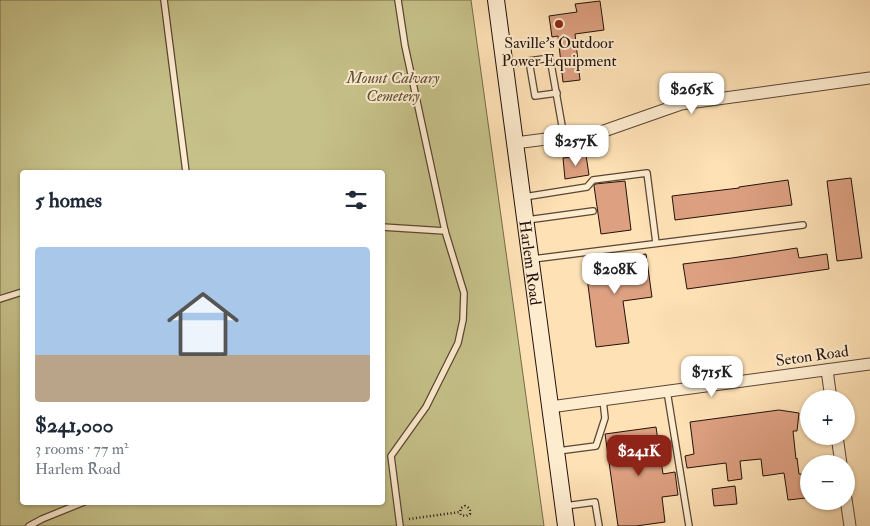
<!DOCTYPE html>
<meta charset="utf-8">
<style>
:root{--surface:#fff;--page:#f6f6f7;--text:#1f2937;--muted:#747a83;--line:#e0e1e3;--accent:#8f2418}
body{margin:0;font-family:"IM FELL Double Pica",serif;background:var(--page);color:var(--text);height:100vh;display:flex;flex-direction:column;font-size:19px;white-space:nowrap}
*{box-sizing:border-box;margin:0}
p{font-size:16px;color:var(--muted)}
.icon{flex:none;width:28px;height:28px;fill:none;stroke:currentColor;stroke-width:2;stroke-linecap:round;stroke-linejoin:round}
.map{position:relative;flex:1;overflow:hidden}
.panel{position:absolute;left:20px;top:170px;width:365px;height:335px;display:flex;flex-direction:column;background:var(--surface);border-radius:5px;box-shadow:0 1px 4px #0004}
.panel>*{flex:none}
.fabs{position:absolute;left:800px;top:390px;display:grid;gap:10px}
.fabs a{display:grid;place-items:center;width:55px;height:55px;border-radius:50%;background:var(--surface);box-shadow:0 1px 4px #0004;font-size:25px}
.price{position:absolute;translate:-50% -42px;padding:0 11px;border-radius:10px;background:#fff;color:#222;font-size:16px;line-height:32px;filter:drop-shadow(0 1px 2px #0008)}
.price::after{content:'';position:absolute;left:50%;top:30px;width:15px;height:11px;margin-left:-8px;background:inherit;clip-path:polygon(0 0,100% 0,50% 100%)}
.price.current{background:var(--accent);color:#fff}
ul{padding:0;list-style:none}
li{display:grid;align-content:center;gap:10px;height:265px;padding:0 15px}
li+li{border-top:1px solid var(--line)}
li span{display:grid;place-items:center;height:155px;border-radius:5px;color:#555}
li>.icon{margin-inline-start:auto}
span .icon{width:90px;height:90px;fill:#fffc;stroke-width:1}
li b{font-size:21px}
h2{display:flex;justify-content:space-between;align-items:center;height:60px;padding:0 15px;font-size:21px}
.map>svg:first-child{display:block}
</style>
<div class="map">
<svg width="870" height="526" viewBox="0 0 870 526">
<rect width="100%" height="100%" fill="#fee1b5"/>
<filter id="stains"><feTurbulence type="fractalNoise" baseFrequency=".004" numOctaves="4"/><feColorMatrix values="0 0 0 0 .2 0 0 0 0 .09 0 0 0 0 .02 0 0 0 .5 -.17"/></filter>
<radialGradient id="worn" r=".72"><stop offset=".6" stop-color="#630" stop-opacity="0"/><stop offset="1" stop-color="#630" stop-opacity=".3"/></radialGradient>
<!-- green -->
<path fill="#c6c189" stroke="#746a4a" fill-rule="evenodd" d="M0 0H471L544 526H0ZM22 172H382V502H22Z"/>
<!-- building -->
<g fill="#dda081" stroke="#22120c">
<polygon points="600,1 604,30 575,34 580,80 563,82 558,36 552,37 549,16 577,12 575,4"/>
<polygon points="586,155 589,175 565,179 563,158"/>
<polygon points="851,178 862,258 837,261 827,181"/>
<polygon points="788,180 792,205 675,220 672,196 739,188 739,187"/>
<polygon points="625,181 631,230 601,234 594,186 595,184"/>
<polygon points="797,248 799,258 827,254 829,269 687,289 683,264 732,258"/>
<polygon points="646,254 652,297 623,301 629,343 596,347 585,262"/>
<polygon points="779,410 799,413 797,431 793,431 796,459 797,458 799,474 803,474 806,498 788,500 784,473 763,476 761,459 740,461 742,479 728,481 726,463 687,468 685,456 694,454 690,422"/>
<polygon points="656,427 663,474 675,472 678,495 662,497 665,522 636,526 618,526 605,434"/>
<polygon points="735,486 737,504 714,506 712,489"/>
</g>
<g fill="none" stroke-linecap="round" stroke-linejoin="round">
<!-- lane casing -->
<g stroke="#594636" stroke-width="8">
<g id="lane">
<polyline points="164,0 186,172"/>
<polyline points="398,0 405,46 445,231 464,293 463,320 458,343 426,407 391,456 400,526"/>
<polyline points="529,61 535,96 557,93"/>
<polyline points="507,64 550,58 564,137"/>
<polyline points="524,197 587,187 593,180 647,173 656,243"/>
<polyline points="527,220 593,211"/>
<polyline points="382,227 445,231"/>
<polyline points="533,259 803,225"/>
<polyline points="0,299 22,292"/>
<polyline points="667,391 689,526"/>
<polyline points="558,451 596,446 605,418 603,400"/>
<polyline points="565,506 595,502 599,526"/>
<polyline points="29,526 42,519 84,502"/>
</g>
</g>
<!-- street casing -->
<g stroke="#594636" stroke-width="13">
<g id="street">
<polyline points="515,143 601,132 681,104 870,78"/>
<polyline points="827,370 831,399"/>
<polyline points="550,407 870,364"/>
<polyline points="837,436 841,464"/>
<polyline points="846,499 850,526"/>
</g>
</g>
<!-- secondary casing -->
<g stroke="#22120c" stroke-width="18">
<g id="secondary">
<path id="s1" d="M496 0 566 526"/>
</g>
</g>
<!-- path -->
<path stroke="#22120c" stroke-width="2.5" stroke-dasharray="1 2.5" stroke-linecap="butt" d="M409 519 460 512 461 508 465 506C469 507 471 510 470 514L466 516 461 515 460 512"/>
<!-- lane -->
<use href="#lane" stroke="#feeccf" stroke-width="5.5"/>
<!-- street -->
<use href="#street" stroke="#feeccf" stroke-width="11"/>
<!-- secondary -->
<use href="#secondary" stroke="#feeccf" stroke-width="16"/>
</g>
<!-- markers -->
<circle fill="#8f2418" stroke="#feeccf" stroke-width="2" cx="559" cy="24" r="5"/>
<g text-anchor="middle" stroke-width="4" stroke-linejoin="round" paint-order="stroke">
<!-- poi labels -->
<g font-size="16" fill="#22120c" stroke="#feeccf">
<text x="559" y="48">Saville's Outdoor<tspan x="559" dy="18">Power Equipment</tspan></text>
</g>
<!-- park labels -->
<g font-size="16" font-style="italic" fill="#5b4f38" stroke="#feeccf">
<text x="393" y="83">Mount Calvary<tspan x="393" dy="18">Cemetery</tspan></text>
</g>
<!-- street labels -->
<g font-size="16" fill="#22120c" stroke="#feeccf">
<text dy="6" stroke="none"><textPath href="#s1" startOffset="265">Harlem Road</textPath></text>
<text transform="translate(812 355) rotate(-8)" y="6">Seton Road</text>
</g>
</g>
<rect width="100%" height="100%" filter="url(#stains)"/>
<rect width="100%" height="100%" fill="url(#worn)"/>
</svg>
<div class="fabs">
<a>+</a>
<a>−</a>
</div>
<b class="price" style="left:692px;top:115px">$265K</b>
<b class="price" style="left:576px;top:167px">$257K</b>
<b class="price" style="left:615px;top:295px">$208K</b>
<b class="price" style="left:712px;top:398px">$715K</b>
<b class="price current" style="left:639px;top:477px">$241K</b>
<section class="panel">
<h2>5 homes<svg class="icon" aria-label="filters" viewBox="0 0 24 24"><path d="M4 7h16M4 17h16"/><circle cx="9" cy="7" r="2"/><circle cx="15" cy="17" r="2"/></svg></h2>
<ul>
<li><span style="background:linear-gradient(#a9c7e8 70%,#b9a48a 0)"><svg class="icon" aria-label="home" viewBox="0 0 24 24"><path d="M3 11l9-7 9 7M6 9v11h12V9"/></svg></span><div><b>$241,000</b><p>3 rooms · 77 m²</p><p>Harlem Road</p></div></li>
</ul>
</section>
</div>
